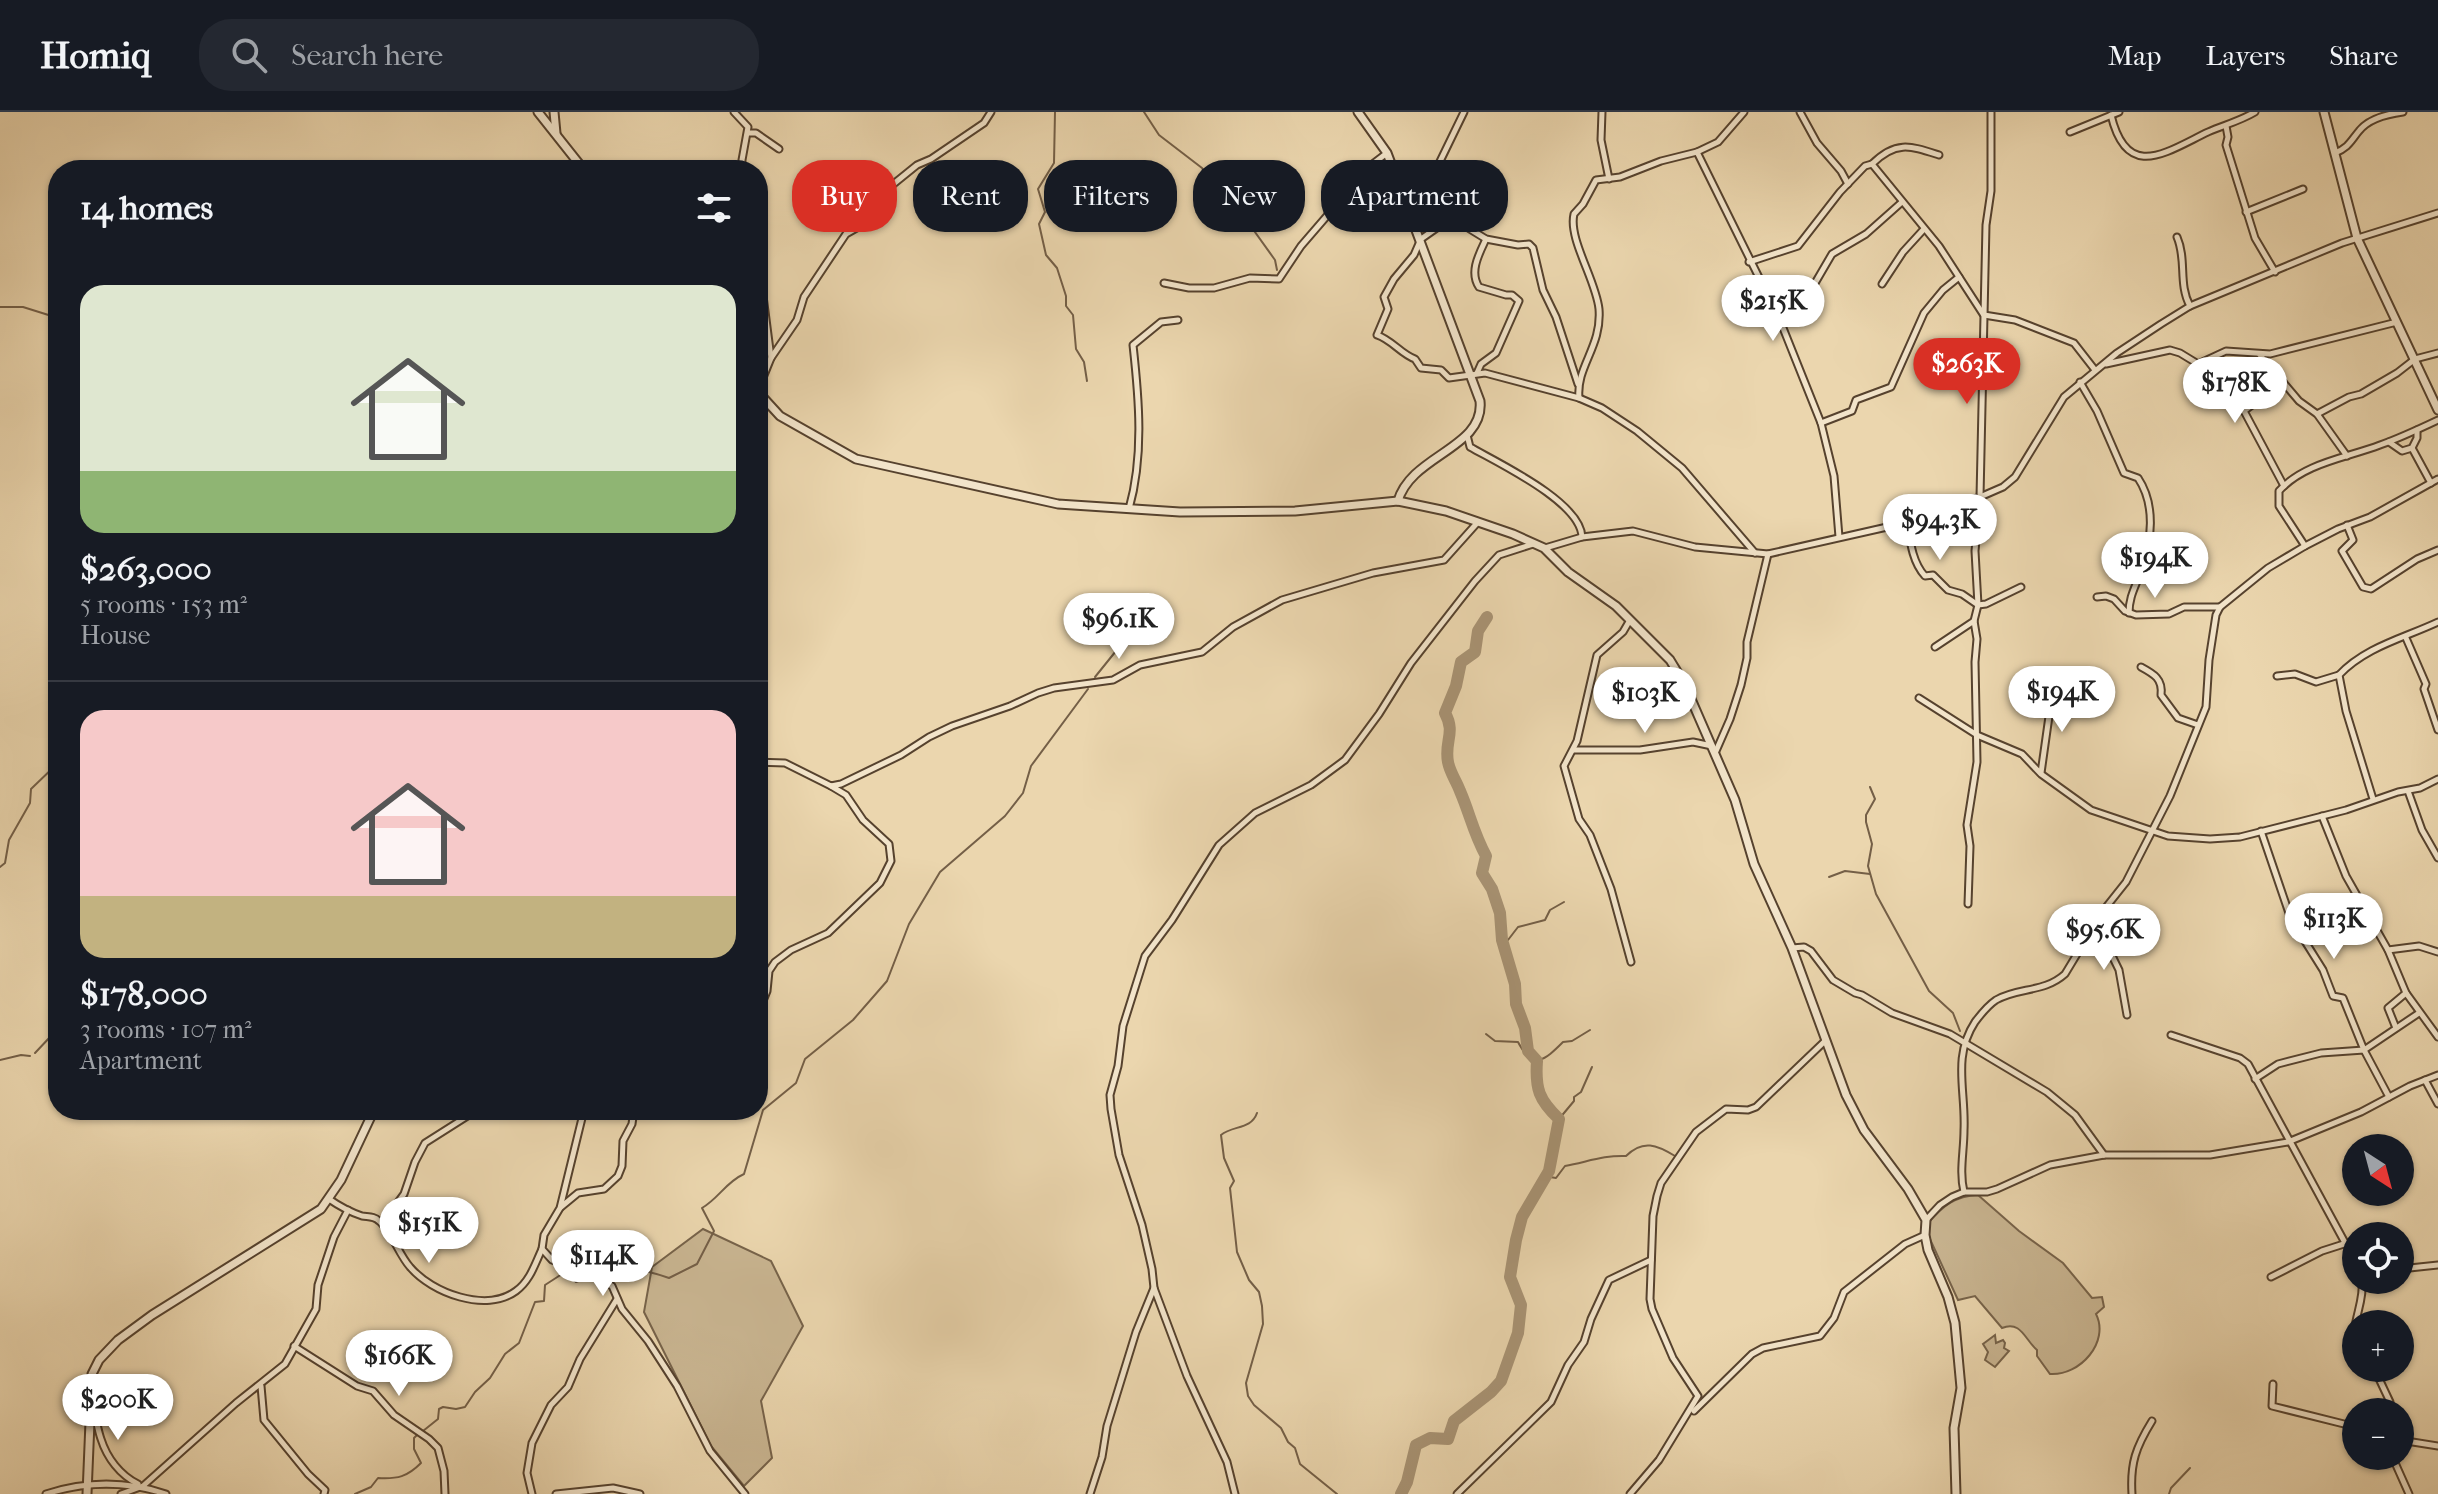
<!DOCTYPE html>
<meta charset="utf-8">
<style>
:root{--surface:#171b24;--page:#242831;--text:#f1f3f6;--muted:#9ea1a6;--line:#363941;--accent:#d93025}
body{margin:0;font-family:"IM FELL French Canon",serif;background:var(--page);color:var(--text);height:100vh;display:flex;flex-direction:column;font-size:30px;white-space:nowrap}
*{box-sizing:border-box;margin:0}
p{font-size:26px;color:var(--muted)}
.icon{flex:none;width:44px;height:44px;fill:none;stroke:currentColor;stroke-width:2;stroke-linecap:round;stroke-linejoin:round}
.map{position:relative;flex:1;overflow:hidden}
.side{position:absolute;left:48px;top:48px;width:720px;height:960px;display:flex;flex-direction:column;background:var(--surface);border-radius:32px;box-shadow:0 2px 6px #0004}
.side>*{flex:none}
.hud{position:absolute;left:792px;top:48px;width:760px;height:72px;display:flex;gap:16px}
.needle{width:52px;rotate:144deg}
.fabs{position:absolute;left:2342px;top:1022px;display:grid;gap:16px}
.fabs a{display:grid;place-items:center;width:72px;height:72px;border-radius:50%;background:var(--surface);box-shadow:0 2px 6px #0004;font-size:40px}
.price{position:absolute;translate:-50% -68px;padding:0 18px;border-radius:28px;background:#fff;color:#222;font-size:26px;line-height:52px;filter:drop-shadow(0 2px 4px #0008)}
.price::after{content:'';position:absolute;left:50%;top:48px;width:24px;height:18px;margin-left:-12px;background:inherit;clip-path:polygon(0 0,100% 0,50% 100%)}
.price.current{background:var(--accent);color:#fff}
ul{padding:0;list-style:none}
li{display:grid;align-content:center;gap:16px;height:424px;padding:0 32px}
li+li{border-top:2px solid var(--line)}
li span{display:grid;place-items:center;height:248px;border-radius:24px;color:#555}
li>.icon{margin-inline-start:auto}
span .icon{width:144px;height:144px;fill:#fffc;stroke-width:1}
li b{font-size:34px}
h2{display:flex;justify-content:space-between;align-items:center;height:96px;padding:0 32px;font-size:34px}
.pill{padding:0 28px;border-radius:32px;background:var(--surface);box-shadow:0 2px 6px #0004;font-size:28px;line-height:72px}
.pill.current{background:var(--accent);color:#fff}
header{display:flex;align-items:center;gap:48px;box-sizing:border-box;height:112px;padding:0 40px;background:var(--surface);border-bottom:2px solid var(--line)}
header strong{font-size:38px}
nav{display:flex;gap:44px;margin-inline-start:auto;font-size:28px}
.search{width:560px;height:72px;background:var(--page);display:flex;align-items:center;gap:20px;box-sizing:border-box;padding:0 28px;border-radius:32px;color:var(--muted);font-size:30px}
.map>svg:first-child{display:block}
</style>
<header>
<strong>Homiq</strong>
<div class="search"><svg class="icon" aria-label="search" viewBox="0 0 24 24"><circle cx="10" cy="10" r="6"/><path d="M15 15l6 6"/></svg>Search here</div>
<nav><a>Map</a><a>Layers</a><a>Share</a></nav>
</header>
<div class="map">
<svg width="2438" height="1382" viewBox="0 0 2438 1382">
<rect width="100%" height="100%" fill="#ebd6ae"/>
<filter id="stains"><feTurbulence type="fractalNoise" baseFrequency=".0025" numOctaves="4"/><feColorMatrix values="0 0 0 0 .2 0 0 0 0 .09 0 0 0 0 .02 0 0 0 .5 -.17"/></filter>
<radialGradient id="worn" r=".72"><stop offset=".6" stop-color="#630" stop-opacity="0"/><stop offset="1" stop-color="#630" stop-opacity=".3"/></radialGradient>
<!-- green -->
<g fill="#c9b591" stroke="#77634a" stroke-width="2">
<path d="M1978 1083 2019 1119 2063 1151 2092 1186 2102 1185 2104 1195 2096 1202C2110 1230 2080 1264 2050 1262L2037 1244V1238C2025 1228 2021 1208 2002 1216L1975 1184 1958 1188 1929 1125 1928 1111C1943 1094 1955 1084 1978 1083Z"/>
<polygon points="703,1117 771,1149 803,1214 761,1289 772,1346 744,1374 711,1334 644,1200 652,1155"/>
<polygon points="1995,1223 1996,1231 2003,1228 2005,1231 2004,1236 2009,1239 1995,1255 1985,1248 1988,1240 1983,1232"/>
</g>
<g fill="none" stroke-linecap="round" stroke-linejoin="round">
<!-- stream -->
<g stroke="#745f47" stroke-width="2">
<polyline points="1055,0 1054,51 1038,77 1045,100 1039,112 1046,143 1057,156 1066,184 1066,194 1073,203 1076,237 1084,250 1087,269"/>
<polyline points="1144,0 1159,23 1202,56 1215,74 1237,95 1275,148 1277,158"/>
<polyline points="0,195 23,195 58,206"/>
<polyline points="1095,565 1120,534"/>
<polyline points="1870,675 1875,687 1866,703 1866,710 1872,732 1868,754 1876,782 1929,879 1953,901 1960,919"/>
<polyline points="0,755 5,751 9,728 30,691 31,677 58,651"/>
<polyline points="1829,765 1845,759 1870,762"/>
<polyline points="1502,828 1508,828 1518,815 1545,808 1550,798 1564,790"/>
<path d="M1486 922 1495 929 1518 930C1533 959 1545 948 1563 930L1572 929 1590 918"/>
<polyline points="35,941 51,924 58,921"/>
<polyline points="0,948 21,943 30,944"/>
<path d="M1257 1001C1251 1018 1233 1013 1221 1023L1224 1046 1234 1069 1230 1076 1237 1140 1249 1168 1259 1180 1262 1194 1263 1212 1246 1271 1248 1284 1254 1293 1281 1316 1288 1330 1295 1336 1300 1352 1337 1382"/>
<polyline points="1559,1007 1574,989 1574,985 1581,980 1592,955"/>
<path d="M1549 1059 1550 1065 1556 1066 1565 1054C1587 1050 1604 1043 1626 1044 1643 1027 1657 1033 1675 1044"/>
<path d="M423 1319 438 1307 439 1297 443 1295 456 1297 465 1295 475 1280 490 1266 505 1242 519 1231 535 1190 544 1189 545 1173 562 1162 571 1164 576 1170C615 1154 629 1152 669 1166L697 1152 714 1119 702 1096C719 1086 726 1070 744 1062L763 998 796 971 805 947 853 908 887 869 909 812 940 760 1005 704 1023 681 1031 654 1088 577"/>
<path d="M355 1382 371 1375 378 1366C398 1367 407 1365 421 1351L414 1337V1326L417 1323"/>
<polyline points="2169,1382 2171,1376 2190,1356"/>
</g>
<!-- river -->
<path stroke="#a89374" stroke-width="12" d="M1401 1382 1407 1370 1416 1333 1430 1326 1448 1327 1454 1309 1491 1280 1501 1269 1518 1221 1521 1193 1510 1165 1516 1128 1522 1105 1549 1059 1559 1007C1539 988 1535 977 1537 949L1528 939 1525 916 1516 892 1515 872 1502 828 1500 801 1492 777 1482 761 1486 744C1473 720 1470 702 1460 679 1456 668 1450 661 1448 650 1444 629 1456 621 1445 601L1456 574 1461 550 1475 540 1478 519 1487 505"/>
<!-- minor casing -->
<g stroke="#56422e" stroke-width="9">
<g id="minor">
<polyline points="734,0 748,15 742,48 742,58"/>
<polyline points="1602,0 1601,28 1609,67"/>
<polyline points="1800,0 1817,31 1841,59 1848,72"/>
<path d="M2111 3C2127 70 2166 40 2208 20 2224 13 2240 9 2255 0"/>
<polyline points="2226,14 2228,25 2226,33 2255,126 2275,160"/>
<polyline points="2070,20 2119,0"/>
<polyline points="748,21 756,21 779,37"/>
<polyline points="1697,40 1779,206 1821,311 1834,364 1839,425"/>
<path d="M2335 41C2349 35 2350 30 2359 19 2369 6 2388 2 2403 0"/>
<path d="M1872 52C1896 28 1911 34 1939 43"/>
<polyline points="2246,100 2303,77"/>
<polyline points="1413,105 1464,0"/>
<path d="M2177 125C2187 148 2178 172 2190 194"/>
<polyline points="758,145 771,246 758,278"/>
<polyline points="1749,150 1798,134 1840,80 1865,54 1872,52 1939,134 1983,202"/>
<polyline points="1164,171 1189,176 1214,176 1250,166 1279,167 1301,134 1370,54 1387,41"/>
<polyline points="1882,172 1903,140 1924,117"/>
<polyline points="1773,195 1785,186 1798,185 1811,178 1832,142 1866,122 1902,90"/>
<polyline points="1984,203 2015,208 2074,231 2095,258"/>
<polyline points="2260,243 2299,289 2317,302 2347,344"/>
<polyline points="771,246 797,208 804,185 846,122 860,114 891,74 917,53 931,47 984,11 991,0"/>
<polyline points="2106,252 2170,238 2180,241 2198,252 2226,239 2270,242 2397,210"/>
<path d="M1477 261 1481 252 1496 241 1519 189 1512 183H1506L1479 175C1469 160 1479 142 1486 127"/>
<path d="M2080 270 2097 299 2124 361 2138 366C2156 393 2152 429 2141 459 2136 474 2129 484 2129 501"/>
<polyline points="2283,270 2244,299 2284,374"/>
<path d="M1578 272 1556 205 1543 178 1533 136 1529 132 1518 133 1486 127 1460 111 1441 113 1421 127 1414 143 1394 167 1384 185 1388 197 1377 223C1392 228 1401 242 1415 247L1421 256 1441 258 1449 266 1485 261 1579 286 1602 296 1637 319 1682 356 1755 441"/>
<path d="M1579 286C1576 254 1602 235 1599 197 1596 168 1568 127 1574 102L1583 92 1596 68 1620 65 1661 49 1697 40 1718 30 1744 0"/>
<polyline points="758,300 766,289"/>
<polyline points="2317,302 2349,285 2361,282 2397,261 2415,247 2438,241"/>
<polyline points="1821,311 1852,299 1856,288 1891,275 1924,201 1943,178 1959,165"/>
<path d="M1467 323 1470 335C1498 351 1581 390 1582 425"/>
<polyline points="2389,330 2402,339 2412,336 2417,326 2417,318"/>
<polyline points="2412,336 2431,371"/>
<path d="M1129 397C1144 344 1139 287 1133 233L1161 210 1178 208"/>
<path d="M1907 409C1910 428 1912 450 1925 464L1933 463 1948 478 1962 482 1978 493 1986 492 2021 475"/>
<polyline points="2347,413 2353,428 2342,439 2363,475 2371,477 2417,447 2438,438"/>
<path d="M2305 434 2279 394V379C2304 351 2346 346 2380 333 2400 326 2419 317 2438 308"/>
<polyline points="1545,436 1582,425 1633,419 1695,435 1768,442 1896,413 1980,385 2003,375 2015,365 2064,285 2117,241 2161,212 2190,194 2342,131 2438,101"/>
<polyline points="2097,485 2106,484 2114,487 2125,499 2136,503 2169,502 2184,495 2220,495"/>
<polyline points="1630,508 1623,520 1597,543 1577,629 1564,654 1579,707 1590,723 1611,777 1631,850"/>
<polyline points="2406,526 2426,572 2424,577 2438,618"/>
<polyline points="1935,535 1974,509"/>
<path d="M2141 555C2154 562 2163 567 2161 583L2178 606 2198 613"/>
<polyline points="2277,564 2295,562 2316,570 2339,563"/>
<polyline points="1919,586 1977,623 2022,642 2041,662 2091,698 2168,724 2210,727 2240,725 2346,698 2398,680 2420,676 2438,667"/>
<polyline points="1574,638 1640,638 1693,630 1712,634"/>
<polyline points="1716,639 1730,607 1741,573 1747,546 1747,530 1768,442"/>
<polyline points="758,650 785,651 831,674 841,672 901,643 929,625 952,614 1010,594 1038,581 1054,576 1113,568 1140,553 1202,540 1233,515 1282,488 1373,461 1444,448 1478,410"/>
<polyline points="2041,661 2053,576"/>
<polyline points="2408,679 2422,718 2438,746"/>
<path d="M2373 687 2346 599 2339 563C2365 535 2404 526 2438 510"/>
<polyline points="2322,704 2346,764 2388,838 2406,881 2438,925"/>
<polyline points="2261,719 2291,807 2323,858 2333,884 2343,886 2364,938 2389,985"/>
<polyline points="1968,792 1970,734 1967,713 1977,650 1975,550 1977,527 1974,509 1978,493 1975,439 1980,385 1986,113 1991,79 1991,0"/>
<polyline points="2096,811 2119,858 2127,903"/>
<polyline points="1792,836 1804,835 1811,839 1833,868 1855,881 1862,883 1892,901 1950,922 2047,980 2075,1003 2104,1043"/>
<polyline points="2388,838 2419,834 2438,840"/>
<polyline points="758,901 767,879 769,859 775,850 791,838 828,821 880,771 891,749 889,732 863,708 846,683 831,674"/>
<polyline points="2396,916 2388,896 2406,881"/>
<polyline points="2171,923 2240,946 2248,952 2356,1151"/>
<polyline points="2255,967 2278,952 2321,941 2364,938 2419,901"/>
<polyline points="2425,968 2438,992"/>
<polyline points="584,998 560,1096 544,1123 542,1137 552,1148 577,1156 612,1174 622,1197 648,1229 677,1274 710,1339 745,1382"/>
<path d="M1964 1080C1959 1059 1964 1040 1964 1018 1966 979 1952 945 1975 910 1981 902 1987 894 1996 888 2018 875 2044 881 2065 862L2103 799 2126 770 2170 684 2206 595 2209 548 2216 503 2220 495 2268 456 2305 434 2338 417 2370 405 2438 367"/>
<path d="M329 1087C339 1094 350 1100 362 1104 369 1105 374 1104 379 1109 391 1118 399 1143 410 1155 432 1181 486 1201 516 1179 530 1169 535 1152 542 1137"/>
<polyline points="561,1095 578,1081 604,1077 618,1064 622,1054 623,1029 632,1012 634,998"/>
<polyline points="1926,1108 1940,1093 1952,1085 1964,1080 1987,1080 1997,1077 2050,1053 2104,1043 2210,1043 2288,1030 2361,1000 2410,974 2438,963"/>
<polyline points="383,1111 404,1082 415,1050 425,1031 477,998"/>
<polyline points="2400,1157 2438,1153"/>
<polyline points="2271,1165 2322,1139 2347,1131"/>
<polyline points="1154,1176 1187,1264 1227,1350 1235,1382"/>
<polyline points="294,1234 357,1274 373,1279 394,1303 429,1327 438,1336 444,1359 445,1382"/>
<path d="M2356 1236C2349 1213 2365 1192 2362 1168"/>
<polyline points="2374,1256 2390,1290 2391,1300"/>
<polyline points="2273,1272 2272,1294 2356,1315"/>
<polyline points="261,1274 264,1308 308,1362 325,1378 324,1382"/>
<path d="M91 1295C97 1306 97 1316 101 1327 107 1346 120 1363 138 1372"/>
<polyline points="1694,1299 1752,1242 1763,1236 1820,1224 1834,1206 1844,1180 1905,1132 1925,1123"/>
<polyline points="2400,1328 2438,1334"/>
<polyline points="2392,1344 2409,1382"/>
<path d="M46 1382C86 1369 127 1369 166 1382"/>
<polyline points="121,1382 143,1374 236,1291 285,1252 316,1197 318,1173 334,1125 348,1098"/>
<polyline points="532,1382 527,1361 532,1331 551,1293 568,1275 580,1247 617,1187"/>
<polyline points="556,1382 613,1376 640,1382"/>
<polyline points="1090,1382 1102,1345 1107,1314 1136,1220 1154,1176 1152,1157 1142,1113 1119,1043 1111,997 1110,983 1118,954 1123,914 1145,844 1172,808 1219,733 1255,701 1311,673 1345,648 1379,602 1411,551 1475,469 1499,443 1533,432"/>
<polyline points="1457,1382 1551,1290 1568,1253 1584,1230 1591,1207 1609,1168 1651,1148"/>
<polyline points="1630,1382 1659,1348 1698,1284 1673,1246 1652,1197 1650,1187 1653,1104 1657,1084 1661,1071 1696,1020 1726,997 1748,998 1756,995 1825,929"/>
<path d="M2132 1382C2130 1351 2136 1335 2152 1309"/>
</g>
</g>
<!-- tertiary casing -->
<g stroke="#56422e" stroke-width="11">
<g id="tertiary">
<polyline points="538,0 584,58"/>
<polyline points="554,0 556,21"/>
<path d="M1358 0 1387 41 1480 289C1485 336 1411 343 1398 389"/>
<polyline points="2324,0 2357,126 2438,298"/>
<polyline points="758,280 780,304 856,347 1058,392 1180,400 1295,399 1398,389 1446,399 1513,422 1544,436 1568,460 1616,494 1670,548 1684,571 1735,688 1754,752 1792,836 1846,983 1864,1018 1908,1077 1926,1108 1925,1123 1928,1138 1948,1185 1955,1211 1961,1276 1954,1316 1956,1382"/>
<polyline points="87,1382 92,1262 99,1248 118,1228 152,1203 321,1097 341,1068 374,998"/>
</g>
</g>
<!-- minor -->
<use href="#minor" stroke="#f2e4ca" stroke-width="5"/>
<!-- tertiary -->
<use href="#tertiary" stroke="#f2e4ca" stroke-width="7"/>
</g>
<rect width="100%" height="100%" filter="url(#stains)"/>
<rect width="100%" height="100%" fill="url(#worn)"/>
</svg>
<div class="fabs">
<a><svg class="needle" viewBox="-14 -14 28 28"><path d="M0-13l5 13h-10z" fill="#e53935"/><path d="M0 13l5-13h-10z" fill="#9ea1a6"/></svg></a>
<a><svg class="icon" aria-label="locate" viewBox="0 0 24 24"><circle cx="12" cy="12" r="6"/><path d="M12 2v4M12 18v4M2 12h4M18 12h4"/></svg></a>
<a>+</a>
<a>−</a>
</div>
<b class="price" style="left:1773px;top:231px">$215K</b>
<b class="price current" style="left:1967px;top:294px">$263K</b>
<b class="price" style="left:2235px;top:313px">$178K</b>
<b class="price" style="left:1940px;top:450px">$94.3K</b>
<b class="price" style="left:2155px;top:488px">$194K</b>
<b class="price" style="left:1119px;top:549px">$96.1K</b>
<b class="price" style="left:2062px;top:622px">$194K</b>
<b class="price" style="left:1645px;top:623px">$103K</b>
<b class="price" style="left:2334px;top:849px">$113K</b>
<b class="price" style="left:2104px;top:860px">$95.6K</b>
<b class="price" style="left:429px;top:1153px">$151K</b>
<b class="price" style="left:603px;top:1186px">$114K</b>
<b class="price" style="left:399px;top:1286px">$166K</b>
<b class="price" style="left:118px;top:1330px">$200K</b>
<div class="hud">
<a class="pill current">Buy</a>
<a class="pill">Rent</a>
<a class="pill">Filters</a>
<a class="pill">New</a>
<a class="pill">Apartment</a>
</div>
<section class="side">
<h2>14 homes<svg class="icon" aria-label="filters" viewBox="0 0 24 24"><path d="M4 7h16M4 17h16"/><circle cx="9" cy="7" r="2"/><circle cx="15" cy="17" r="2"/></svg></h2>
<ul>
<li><span style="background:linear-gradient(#dfe7d0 75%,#8fb573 0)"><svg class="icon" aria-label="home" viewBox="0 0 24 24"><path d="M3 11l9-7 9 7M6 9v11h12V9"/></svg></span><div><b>$263,000</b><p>5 rooms · 153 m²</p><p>House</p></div></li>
<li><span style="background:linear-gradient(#f6c9c9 75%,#c2b280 0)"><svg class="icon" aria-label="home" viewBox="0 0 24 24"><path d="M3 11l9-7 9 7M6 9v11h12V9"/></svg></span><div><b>$178,000</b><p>3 rooms · 107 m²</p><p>Apartment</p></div></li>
</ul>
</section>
</div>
